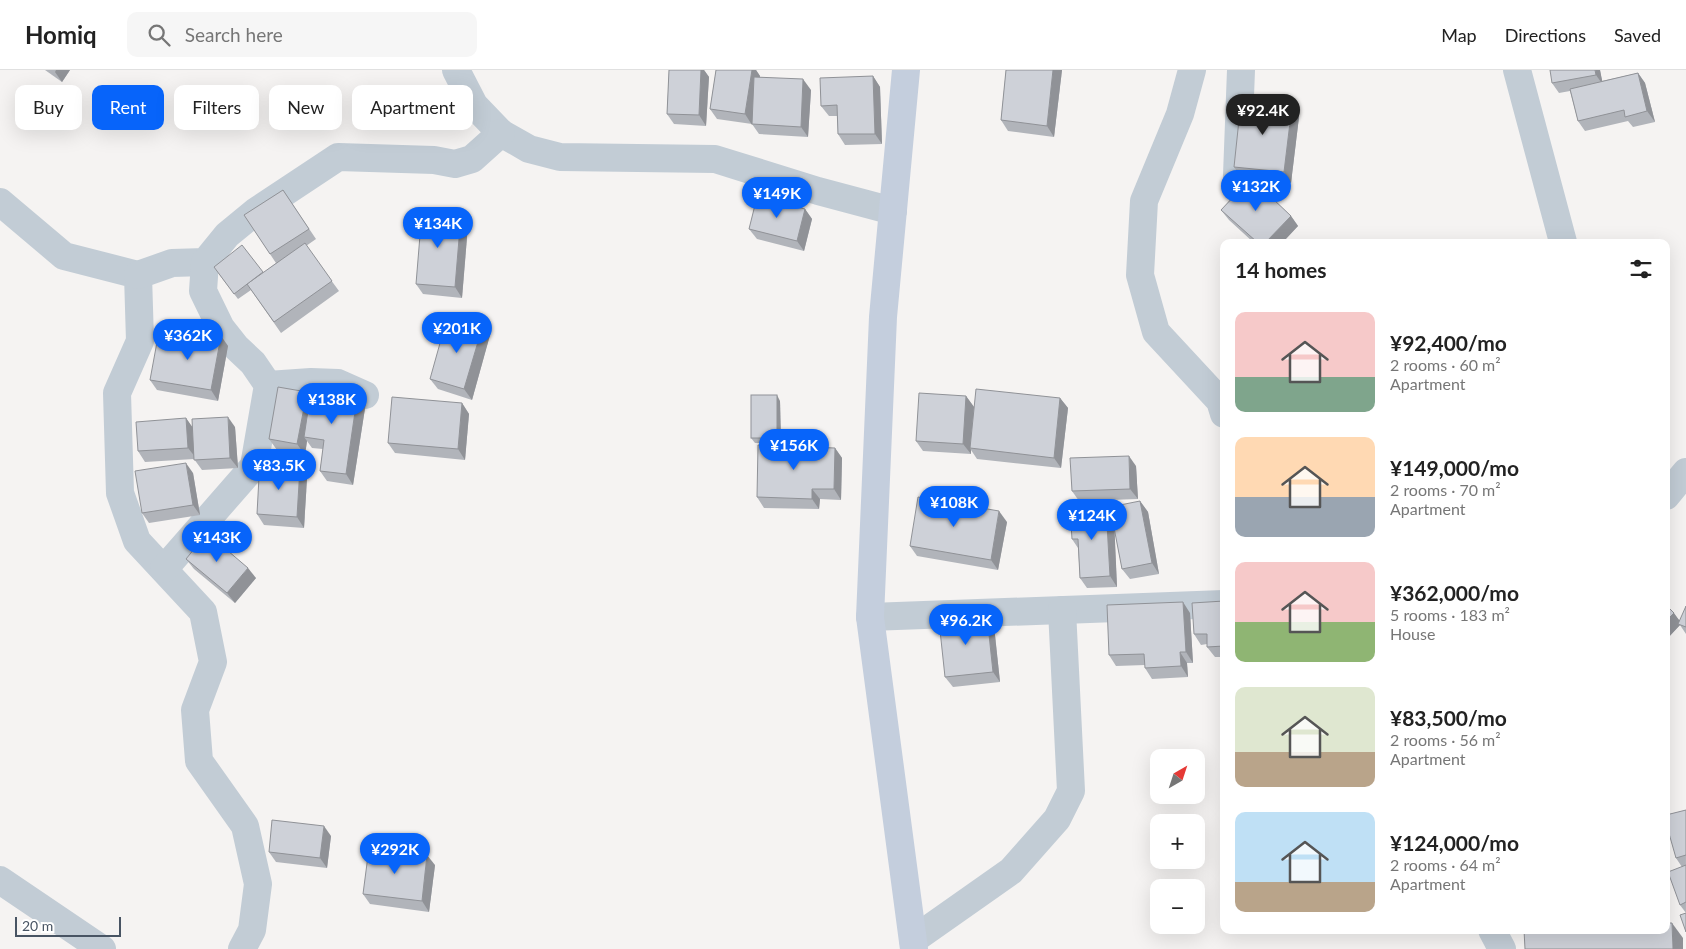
<!DOCTYPE html>
<meta charset="utf-8">
<style>
:root{--surface:#fff;--page:#f6f6f6;--text:#222;--muted:#767676;--line:#e0e0e0;--accent:#0764fa}
body{margin:0;font-family:Lato,sans-serif;background:var(--page);color:var(--text);height:100vh;display:flex;flex-direction:column;font-size:19px;white-space:nowrap}
*{box-sizing:border-box;margin:0}
p{font-size:16px;color:var(--muted)}
.icon{flex:none;width:28px;height:28px;fill:none;stroke:currentColor;stroke-width:2;stroke-linecap:round;stroke-linejoin:round}
.map{position:relative;flex:1;overflow:hidden}
.drawer{position:absolute;left:1220px;top:169px;width:450px;height:695px;display:flex;flex-direction:column;background:var(--surface);border-radius:10px;box-shadow:0 5px 20px #0002}
.drawer>*{flex:none}
.guide{position:absolute;left:15px;top:15px;width:475px;height:45px;display:flex;gap:10px}
.needle{width:32px;rotate:39deg}
.controls{position:absolute;left:1150px;top:679px;display:grid;gap:10px}
.controls a{display:grid;place-items:center;width:55px;height:55px;border-radius:10px;background:var(--surface);box-shadow:0 5px 20px #0002;font-size:25px}
.scale{position:absolute;left:15px;bottom:12px;width:106px;box-sizing:border-box;padding-left:5px;border:2px solid #485463;border-top:0;font-size:14px;line-height:18px;white-space:nowrap;color:#485463;-webkit-text-stroke:4px #fff;paint-order:stroke}
.price{position:absolute;translate:-50% -42px;padding:0 11px;border-radius:18px;background:var(--accent);color:#fff;font-size:16px;line-height:32px;filter:drop-shadow(0 1px 2px #0008)}
.price::after{content:'';position:absolute;left:50%;top:30px;width:15px;height:11px;margin-left:-8px;background:inherit;clip-path:polygon(0 0,100% 0,50% 100%)}
.price.current{background:#222;color:#fff}
ul{padding:0;list-style:none}
li{display:flex;align-items:center;gap:15px;height:125px;padding:0 15px}
li span{display:grid;place-items:center;flex:none;width:140px;height:100px;border-radius:10px;color:#555}
li>.icon{margin-inline-start:auto}
span .icon{width:60px;height:60px;fill:#fffc;stroke-width:1}
li b{font-size:21px}
h2{display:flex;justify-content:space-between;align-items:center;height:60px;padding:0 15px;font-size:21px}
.tag{padding:0 18px;border-radius:10px;background:var(--surface);box-shadow:0 5px 20px #0002;font-size:18px;line-height:45px}
.tag.current{background:var(--accent);color:#fff}
header{display:flex;align-items:center;gap:30px;box-sizing:border-box;height:70px;padding:0 25px;background:var(--surface);border-bottom:1px solid var(--line)}
header strong{font-size:24px}
nav{display:flex;gap:28px;margin-inline-start:auto;font-size:18px}
.search{width:350px;height:45px;background:var(--page);display:flex;align-items:center;gap:12px;box-sizing:border-box;padding:0 18px;border-radius:10px;color:var(--muted);font-size:19px}
.map>svg:first-child{display:block}
</style>
<header>
<strong>Homiq</strong>
<div class="search"><svg class="icon" aria-label="search" viewBox="0 0 24 24"><circle cx="10" cy="10" r="6"/><path d="M15 15l6 6"/></svg>Search here</div>
<nav><a>Map</a><a>Directions</a><a>Saved</a></nav>
</header>
<div class="map">
<svg width="1686" height="879" viewBox="0 0 1686 879">
<rect width="100%" height="100%" fill="#f5f3f2"/>
<g fill="none" stroke-linecap="round" stroke-linejoin="round">
<!-- street -->
<g stroke="#c2ccd5" stroke-width="28">
<polyline points="456,0 474,35 501,63 529,79 560,87 715,89 818,121 893,141"/>
<polyline points="1192,0 1180,44 1144,131 1140,205 1156,262 1220,331 1224,344"/>
<polyline points="1517,0 1563,172"/>
<polyline points="1237,105 1241,0"/>
<polyline points="0,132 64,186 138,205 140,271 117,323 120,423 137,471 203,542 213,592 195,640 199,691 245,756 258,814 252,860 242,879"/>
<polyline points="138,205 172,193 205,192 227,165 255,142 338,87 434,90 455,94 472,89 501,63"/>
<polyline points="268,315 311,312 338,313 365,325"/>
<polyline points="1666,426 1686,402"/>
<polyline points="164,499 254,396 268,315 253,293 236,277 221,258 203,221 205,192"/>
<polyline points="870,547 1224,534"/>
<polyline points="0,810 102,879"/>
<polyline points="1492,860 1502,879"/>
<polyline points="913,870 1011,801 1057,749 1071,721 1062,540"/>
</g>
<!-- secondary -->
<polyline stroke="#c4cedd" stroke-width="28" points="906,0 883,247 870,547 914,879"/>
</g>
<!-- wall -->
<g fill="#b1b4ba">
<polygon points="45,0 70,0 62,12"/>
<polygon points="669,0 704,0 709,7 706,56 674,54 667,44"/>
<polygon points="716,0 756,0 760,6 760,7 811,20 808,67 759,64 752,54 717,49 710,39"/>
<polygon points="1006,0 1062,0 1054,67 1008,61 1001,50"/>
<polygon points="1600,0 1602,11 1638,3 1645,13 1655,52 1633,57 1628,51 1585,61 1578,51 1570,21 1559,23 1552,13"/>
<polygon points="873,6 880,17 882,74 845,75 838,64 837,46 829,46 821,36"/>
<polygon points="1292,36 1299,47 1291,113 1251,108 1291,146 1298,156 1283,172 1253,172 1229,150 1221,140 1251,108 1241,107 1234,97"/>
<polygon points="283,120 316,169 306,176 339,221 281,263 251,220 238,229 218,203 263,203 276,193 244,145"/>
<polygon points="805,139 812,149 804,181 757,169 749,159"/>
<polygon points="468,155 462,228 423,224 416,214"/>
<polygon points="490,265 472,330 438,319 430,309 451,268"/>
<polygon points="221,266 228,276 218,331 157,320 150,310 181,276"/>
<polygon points="307,322 310,327 366,332 353,415 327,411 320,401 323,379 312,378 307,371 305,385 277,380 269,369"/>
<polygon points="966,326 974,337 1060,328 1068,338 1061,398 977,389 971,380 971,384 923,381 916,371"/>
<polygon points="780,331 781,373 755,373 751,368"/>
<polygon points="462,333 469,344 465,390 395,383 388,373"/>
<polygon points="186,348 192,357 235,357 238,398 202,400 194,389 145,392 138,381"/>
<polygon points="835,378 842,388 841,430 820,429 819,439 764,438 757,427"/>
<polygon points="1136,396 1138,429 1079,431 1072,421"/>
<polygon points="300,397 307,408 304,458 264,455 257,444 266,407"/>
<polygon points="193,403 200,445 149,453 142,443"/>
<polygon points="1140,431 1148,442 1159,504 1130,509 1122,499 1114,456 1117,517 1087,518 1080,508 1078,478 1072,469 1112,444"/>
<polygon points="1007,452 998,500 917,486 910,476"/>
<polygon points="186,489 256,508 235,533 194,499"/>
<polygon points="1224,531 1224,587 1215,587 1207,577 1207,574 1201,575 1194,564"/>
<polygon points="1666,535 1680,551 1686,536 1686,564 1680,555 1666,570"/>
<polygon points="1190,543 1193,593 1187,593 1188,607 1152,609 1145,598 1145,595 1116,596 1109,585"/>
<polygon points="994,556 1000,612 953,617 945,607"/>
<polygon points="1686,740 1686,843 1680,835 1682,797 1676,788"/>
<polygon points="331,766 327,798 276,792 269,782"/>
<polygon points="435,795 429,842 370,834 363,824"/>
</g>
<!-- shaded-wall -->
<g fill="#909297">
<polygon points="56,0 70,0 62,12 55,2"/>
<polygon points="701,0 704,0 709,7 706,56 699,45"/>
<polygon points="752,0 756,0 760,6 752,55 745,44"/>
<polygon points="1053,0 1062,0 1054,67 1047,56"/>
<polygon points="1595,0 1600,0 1603,15 1596,5"/>
<polygon points="1638,3 1645,13 1655,52 1647,41"/>
<polygon points="873,6 880,17 882,74 875,64"/>
<polygon points="803,9 811,20 808,67 801,57"/>
<polygon points="1292,36 1299,47 1291,113 1284,102"/>
<polygon points="805,139 812,149 804,181 797,171"/>
<polygon points="461,145 468,155 462,228 455,217"/>
<polygon points="1291,146 1298,156 1283,172 1266,172"/>
<polygon points="483,255 490,265 472,330 464,319"/>
<polygon points="221,266 228,276 218,331 211,320"/>
<polygon points="358,321 366,332 353,415 346,404"/>
<polygon points="307,322 314,333 304,367 307,371 305,385 297,374"/>
<polygon points="777,325 780,331 781,373 777,368"/>
<polygon points="966,326 974,337 970,378 971,380 971,384 963,374"/>
<polygon points="1060,328 1068,338 1061,398 1054,388"/>
<polygon points="462,333 469,344 465,390 458,379"/>
<polygon points="228,347 235,357 238,398 230,388"/>
<polygon points="186,348 193,358 196,388 188,378"/>
<polygon points="835,378 842,388 841,430 834,419"/>
<polygon points="1129,386 1136,396 1138,429 1130,419"/>
<polygon points="186,393 193,403 200,445 193,435"/>
<polygon points="300,397 307,408 304,458 297,447"/>
<polygon points="812,419 820,429 819,439 812,429"/>
<polygon points="1140,431 1148,442 1159,504 1152,493"/>
<polygon points="1106,437 1114,447 1117,517 1110,506"/>
<polygon points="999,441 1007,452 998,500 991,490"/>
<polygon points="248,498 256,508 235,533 227,523"/>
<polygon points="1183,532 1190,543 1193,593 1186,582"/>
<polygon points="1674,543 1681,553 1678,554 1680,555 1666,570 1666,551"/>
<polygon points="987,546 994,556 1000,612 993,602"/>
<polygon points="1180,582 1187,593 1188,607 1181,596"/>
<polygon points="324,756 331,766 327,798 320,788"/>
<polygon points="427,785 435,795 429,842 422,831"/>
<polygon points="1672,853 1683,868 1683,879 1673,879"/>
</g>
<!-- building -->
<g fill="#ced1d8" stroke="#909297">
<polygon points="669,0 701,0 699,45 667,44"/>
<polygon points="716,0 752,0 745,44 710,39"/>
<polygon points="1006,0 1053,0 1047,56 1001,50"/>
<polygon points="1550,0 1595,0 1596,5 1552,13"/>
<polygon points="1638,3 1647,41 1625,47 1624,40 1578,51 1570,19"/>
<polygon points="873,6 875,64 838,64 837,35 821,36 820,8"/>
<polygon points="754,7 803,9 801,57 752,54"/>
<polygon points="1241,31 1292,36 1284,102 1234,97"/>
<polygon points="1251,108 1291,146 1266,172 1257,172 1221,140"/>
<polygon points="283,120 309,159 270,184 244,145"/>
<polygon points="757,127 805,139 797,171 749,159"/>
<polygon points="422,141 461,145 455,217 416,214"/>
<polygon points="305,173 332,211 274,252 247,214"/>
<polygon points="242,175 263,202 234,224 214,197"/>
<polygon points="457,248 483,255 464,319 430,309 442,266 451,268"/>
<polygon points="184,259 221,266 211,320 150,310 157,272 181,276"/>
<polygon points="312,314 358,321 346,404 320,401 324,370 304,367"/>
<polygon points="278,317 307,322 297,374 269,369"/>
<polygon points="976,319 1060,328 1054,388 970,378"/>
<polygon points="919,323 966,326 963,374 916,371"/>
<rect x="751" y="325" width="26" height="43"/>
<polygon points="392,327 462,333 458,379 388,373"/>
<polygon points="228,347 230,388 194,390 192,349"/>
<polygon points="186,348 188,378 138,381 136,352"/>
<polygon points="758,375 835,378 834,419 812,419 812,429 757,427"/>
<polygon points="1129,386 1130,419 1072,421 1070,388"/>
<polygon points="186,393 193,435 142,443 135,401"/>
<polygon points="267,394 300,397 297,447 257,444 259,407 266,407"/>
<polygon points="918,427 999,441 991,490 910,476"/>
<polygon points="1140,431 1152,493 1122,499 1110,437"/>
<polygon points="1106,437 1110,506 1080,508 1078,469 1072,469 1070,439"/>
<polygon points="207,463 248,498 227,523 186,489"/>
<polygon points="1224,531 1224,576 1207,577 1207,564 1194,564 1192,533"/>
<polygon points="1183,532 1186,582 1180,582 1181,596 1145,598 1144,584 1109,585 1107,535"/>
<polygon points="1666,535 1674,543 1666,551"/>
<polygon points="1686,536 1686,557 1678,554"/>
<polygon points="987,546 993,602 945,607 939,551"/>
<polygon points="1686,740 1686,785 1676,788 1666,753 1666,745"/>
<polygon points="272,750 324,756 320,788 269,782"/>
<polygon points="369,778 427,785 422,831 363,824"/>
<polygon points="1686,795 1686,832 1680,835 1668,802"/>
<polygon points="1686,843 1686,862 1680,845"/>
<polygon points="1666,853 1672,853 1673,879 1525,879 1524,860 1666,860"/>
</g>
</svg>
<div class="controls">
<a><svg class="needle" viewBox="-14 -14 28 28"><path d="M0-13l5 13h-10z" fill="#e53935"/><path d="M0 13l5-13h-10z" fill="#767676"/></svg></a>
<a>+</a>
<a>−</a>
</div>
<div class="scale">20 m</div>
<b class="price current" style="left:1263px;top:66px">¥92.4K</b>
<b class="price" style="left:1256px;top:142px">¥132K</b>
<b class="price" style="left:777px;top:149px">¥149K</b>
<b class="price" style="left:438px;top:179px">¥134K</b>
<b class="price" style="left:457px;top:284px">¥201K</b>
<b class="price" style="left:188px;top:291px">¥362K</b>
<b class="price" style="left:332px;top:355px">¥138K</b>
<b class="price" style="left:794px;top:401px">¥156K</b>
<b class="price" style="left:279px;top:421px">¥83.5K</b>
<b class="price" style="left:954px;top:458px">¥108K</b>
<b class="price" style="left:1092px;top:471px">¥124K</b>
<b class="price" style="left:217px;top:493px">¥143K</b>
<b class="price" style="left:966px;top:576px">¥96.2K</b>
<b class="price" style="left:395px;top:805px">¥292K</b>
<div class="guide">
<a class="tag">Buy</a>
<a class="tag current">Rent</a>
<a class="tag">Filters</a>
<a class="tag">New</a>
<a class="tag">Apartment</a>
</div>
<section class="drawer">
<h2>14 homes<svg class="icon" aria-label="filters" viewBox="0 0 24 24"><path d="M4 7h16M4 17h16"/><circle cx="9" cy="7" r="2"/><circle cx="15" cy="17" r="2"/></svg></h2>
<ul>
<li><span style="background:linear-gradient(#f6c9c9 65%,#7fa58c 0)"><svg class="icon" aria-label="home" viewBox="0 0 24 24"><path d="M3 11l9-7 9 7M6 9v11h12V9"/></svg></span><div><b>¥92,400/mo</b><p>2 rooms · 60 m²</p><p>Apartment</p></div></li>
<li><span style="background:linear-gradient(#ffd9b3 60%,#9aa5b1 0)"><svg class="icon" aria-label="home" viewBox="0 0 24 24"><path d="M3 11l9-7 9 7M6 9v11h12V9"/></svg></span><div><b>¥149,000/mo</b><p>2 rooms · 70 m²</p><p>Apartment</p></div></li>
<li><span style="background:linear-gradient(#f6c9c9 60%,#8fb573 0)"><svg class="icon" aria-label="home" viewBox="0 0 24 24"><path d="M3 11l9-7 9 7M6 9v11h12V9"/></svg></span><div><b>¥362,000/mo</b><p>5 rooms · 183 m²</p><p>House</p></div></li>
<li><span style="background:linear-gradient(#dfe7d0 65%,#b9a48a 0)"><svg class="icon" aria-label="home" viewBox="0 0 24 24"><path d="M3 11l9-7 9 7M6 9v11h12V9"/></svg></span><div><b>¥83,500/mo</b><p>2 rooms · 56 m²</p><p>Apartment</p></div></li>
<li><span style="background:linear-gradient(#bfe0f5 70%,#b9a48a 0)"><svg class="icon" aria-label="home" viewBox="0 0 24 24"><path d="M3 11l9-7 9 7M6 9v11h12V9"/></svg></span><div><b>¥124,000/mo</b><p>2 rooms · 64 m²</p><p>Apartment</p></div></li>
</ul>
</section>
</div>
